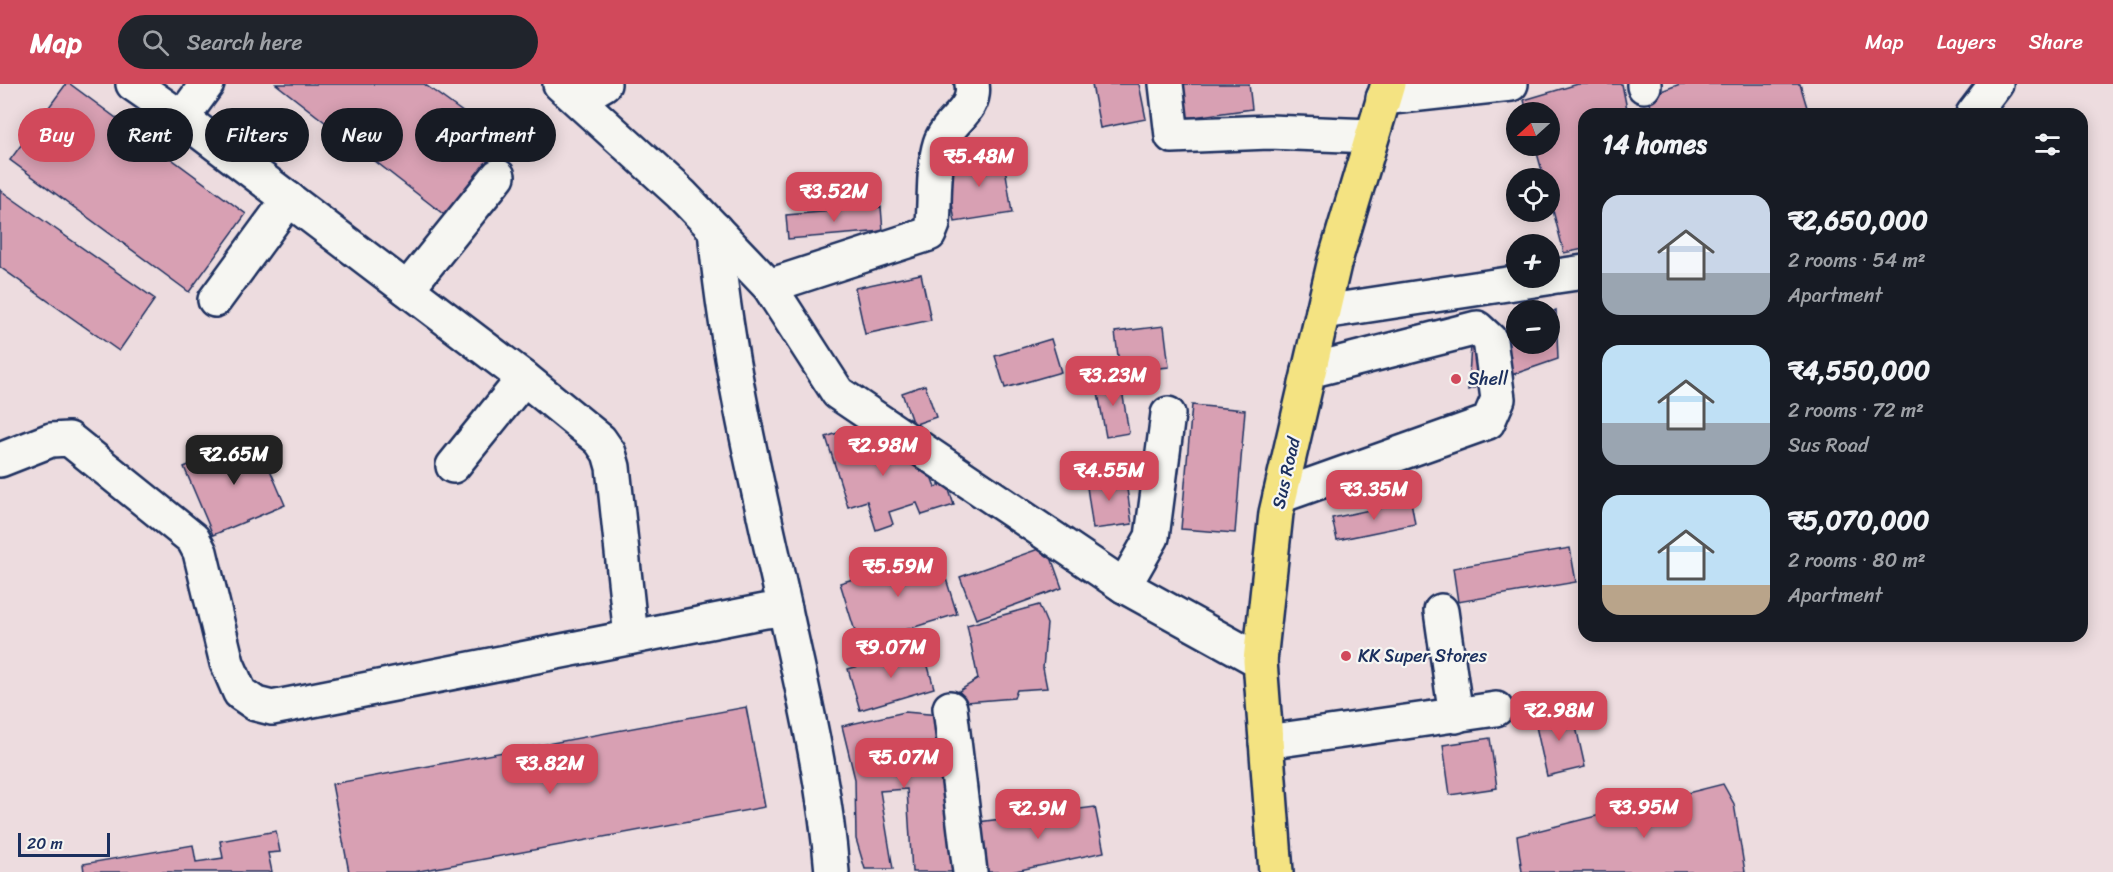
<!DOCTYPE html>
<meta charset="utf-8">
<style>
:root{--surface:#171b24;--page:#20242c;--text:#f1f3f6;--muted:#9ea1a6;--accent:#d1495b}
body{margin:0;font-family:Sriracha,sans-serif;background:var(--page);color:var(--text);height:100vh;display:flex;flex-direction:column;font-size:22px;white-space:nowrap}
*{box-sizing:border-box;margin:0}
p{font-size:20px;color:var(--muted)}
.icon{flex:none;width:33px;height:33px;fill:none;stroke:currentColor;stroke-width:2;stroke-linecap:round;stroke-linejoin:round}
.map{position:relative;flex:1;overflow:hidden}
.drawer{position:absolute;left:1578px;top:24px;width:510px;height:534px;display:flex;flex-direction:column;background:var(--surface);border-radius:18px;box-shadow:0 3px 15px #0003}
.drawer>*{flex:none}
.top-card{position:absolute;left:18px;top:24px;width:570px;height:54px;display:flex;gap:12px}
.needle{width:39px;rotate:249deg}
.tools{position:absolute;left:1506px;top:18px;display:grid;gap:12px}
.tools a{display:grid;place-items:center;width:54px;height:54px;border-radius:50%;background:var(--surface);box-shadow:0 3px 15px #0003;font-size:30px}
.scale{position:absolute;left:18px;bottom:15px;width:92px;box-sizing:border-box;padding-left:6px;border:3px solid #1b2f5e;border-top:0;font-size:16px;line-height:21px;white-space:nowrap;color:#1b2f5e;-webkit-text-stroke:4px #f6f6f2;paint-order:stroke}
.price{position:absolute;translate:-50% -51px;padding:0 14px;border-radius:12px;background:var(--accent);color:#fff;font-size:20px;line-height:39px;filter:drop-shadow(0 2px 3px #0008)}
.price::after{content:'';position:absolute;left:50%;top:36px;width:18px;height:14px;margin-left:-9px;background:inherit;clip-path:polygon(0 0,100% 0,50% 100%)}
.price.selected{background:#222;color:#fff}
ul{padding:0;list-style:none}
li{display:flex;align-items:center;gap:18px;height:150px;padding:0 24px}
li span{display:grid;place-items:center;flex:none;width:168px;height:120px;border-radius:18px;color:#555}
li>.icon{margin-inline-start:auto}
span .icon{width:72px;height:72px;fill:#fffc;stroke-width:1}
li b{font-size:26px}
h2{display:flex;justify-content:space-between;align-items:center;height:72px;padding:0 24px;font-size:26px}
.tag{padding:0 21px;border-radius:27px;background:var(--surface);box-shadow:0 3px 15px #0003;font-size:21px;line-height:54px}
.tag.selected{background:var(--accent);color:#fff}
header{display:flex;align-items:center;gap:36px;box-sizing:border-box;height:84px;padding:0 30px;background:var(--accent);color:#fff}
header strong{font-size:28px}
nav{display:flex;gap:33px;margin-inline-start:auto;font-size:21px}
.search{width:420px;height:54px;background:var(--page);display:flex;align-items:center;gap:15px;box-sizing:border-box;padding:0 21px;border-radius:33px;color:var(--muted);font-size:22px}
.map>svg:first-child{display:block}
</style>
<header>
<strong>Map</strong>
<div class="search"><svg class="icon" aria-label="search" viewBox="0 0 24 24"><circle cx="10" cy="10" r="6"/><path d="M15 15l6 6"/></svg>Search here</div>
<nav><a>Map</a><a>Layers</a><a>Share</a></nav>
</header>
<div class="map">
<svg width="2113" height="788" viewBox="0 0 2113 788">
<rect width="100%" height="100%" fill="#eddcdf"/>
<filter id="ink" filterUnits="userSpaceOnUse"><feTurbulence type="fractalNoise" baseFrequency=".0167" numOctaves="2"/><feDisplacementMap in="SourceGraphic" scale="12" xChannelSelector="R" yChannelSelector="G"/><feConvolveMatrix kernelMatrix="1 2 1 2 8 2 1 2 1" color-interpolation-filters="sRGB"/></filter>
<g filter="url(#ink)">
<!-- building -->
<g fill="#d8a0b3" stroke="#1b2f5e" stroke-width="1.5">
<polygon points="66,0 70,0 246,130 189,208 10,76"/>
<polygon points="276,0 424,0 511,63 447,133"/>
<polygon points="1092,0 1139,0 1146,35 1100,44"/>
<polygon points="1181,0 1249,0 1252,25 1186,34"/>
<polygon points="1578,0 1622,0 1628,30 1584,30 1584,165 1564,169 1550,115 1550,94 1544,94 1535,62 1550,62 1550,28 1527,28 1524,16"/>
<polygon points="1680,0 1800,0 1809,30 1653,30 1648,12"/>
<polygon points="1003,70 1012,129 955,138 946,79"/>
<polygon points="0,106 155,215 119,267 0,183"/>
<polygon points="881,123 883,147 788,155 786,131"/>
<polygon points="921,190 931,236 865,250 855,204"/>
<polygon points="1556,226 1558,275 1468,306 1471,262 1516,243 1516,260 1550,260 1550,229"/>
<polygon points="1164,242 1169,283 1120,288 1115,248"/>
<polygon points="1051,255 1061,288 1005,304 995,272"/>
<polygon points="1120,294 1129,349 1106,353 1096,298"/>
<polygon points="925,301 936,333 913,341 902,309"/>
<polygon points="1192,321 1245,326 1235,449 1181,445"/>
<polygon points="860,342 930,389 935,403 947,400 954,421 922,431 917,419 889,428 893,440 876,446 867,417 848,423 826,353 846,346 848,351 862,346"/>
<polygon points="256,353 285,421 213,451 184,383"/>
<polygon points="1125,391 1132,440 1093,445 1086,396"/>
<polygon points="1411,417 1415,440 1337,456 1332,434"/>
<polygon points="1047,462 1062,504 976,535 960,493"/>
<polygon points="1570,464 1576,498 1458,518 1453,484"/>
<polygon points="938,469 957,530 859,560 840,499"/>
<polygon points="1039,521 1047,540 1043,584 1047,604 1017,606 1014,614 966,618 959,607 978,595 967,541"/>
<polygon points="923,564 934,604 860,626 848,585"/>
<polygon points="746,623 765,723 414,788 349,788 332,700"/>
<polygon points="1572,625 1585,683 1547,692 1534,633"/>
<polygon points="905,628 940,631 961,788 912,788 907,705 880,707 893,785 865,785 856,755 855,695 842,642"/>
<polygon points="1490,654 1497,704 1450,711 1443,661"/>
<polygon points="1723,700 1734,720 1745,788 1522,788 1517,752"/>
<polygon points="1095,723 1104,768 1011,788 981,788 978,738"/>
<polygon points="276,747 280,768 268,769 272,788 84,788 83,780 193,761 196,778 223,774 220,757"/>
</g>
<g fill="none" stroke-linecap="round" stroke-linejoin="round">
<!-- minor casing -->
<g stroke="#1b2f5e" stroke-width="38">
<g id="minor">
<polyline points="133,0 182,34 524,294 600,356 609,369 613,383 631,553"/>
<polyline points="560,0 681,110 769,202 838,309 1124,502 1260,577"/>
<polyline points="1166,0 1172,52 1269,48 1372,52"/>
<polyline points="1644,0 1644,2"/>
<polyline points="1383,14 1511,0"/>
<polyline points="578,15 604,0"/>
<polyline points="1973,30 1996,0"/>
<polyline points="182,34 207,0"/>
<path d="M715 145C726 273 757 400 785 525 804 613 825 698 832 788"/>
<polyline points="1550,193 1584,188"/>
<path d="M769 202 929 150 933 140C935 117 933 82 940 60 947 37 977 27 972 0"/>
<polyline points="407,205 498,92"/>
<polyline points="215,216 289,115"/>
<polyline points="1323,228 1547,194"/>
<polyline points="0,376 51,356 69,355 193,455 200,468 227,579 240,609 256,620 272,624 765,527 785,525"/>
<polyline points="453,382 524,294"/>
<polyline points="1280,412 1488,338 1498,315 1490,256 1477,244 1309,287"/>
<polyline points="1124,502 1152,453 1168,330"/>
<polyline points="1441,527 1456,632"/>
<polyline points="950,624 970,788"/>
<polyline points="1266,658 1496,625"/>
</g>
</g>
<!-- major casing -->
<g stroke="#1b2f5e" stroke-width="38">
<polyline id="major" points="1276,788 1260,577 1276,429 1334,180 1388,0"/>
</g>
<!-- minor -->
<use href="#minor" stroke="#f6f6f2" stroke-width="33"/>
<!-- major -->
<use href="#major" stroke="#f4e382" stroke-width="33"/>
</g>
</g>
<!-- markers -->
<g fill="#d1495b" stroke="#f6f6f2" stroke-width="2">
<circle cx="1456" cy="295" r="6"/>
<circle cx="1346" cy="572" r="6"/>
</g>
<g text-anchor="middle" stroke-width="4.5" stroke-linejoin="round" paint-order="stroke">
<!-- poi labels -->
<g font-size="18" fill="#1b2f5e" stroke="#f6f6f2" text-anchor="start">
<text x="1468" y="301">Shell</text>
<text x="1358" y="578">KK Super Stores</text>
</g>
<!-- street labels -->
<g font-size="18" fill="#1b2f5e" stroke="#f6f6f2">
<text transform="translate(1286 389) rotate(-77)" y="6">Sus Road</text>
</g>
</g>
</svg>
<div class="tools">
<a><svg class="needle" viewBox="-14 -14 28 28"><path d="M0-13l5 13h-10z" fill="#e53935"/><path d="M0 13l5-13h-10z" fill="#9ea1a6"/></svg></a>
<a><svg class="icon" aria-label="locate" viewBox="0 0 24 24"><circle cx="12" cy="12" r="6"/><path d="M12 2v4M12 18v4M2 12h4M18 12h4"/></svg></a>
<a>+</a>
<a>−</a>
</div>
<div class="scale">20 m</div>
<b class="price" style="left:979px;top:104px">₹5.48M</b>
<b class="price" style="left:834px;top:139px">₹3.52M</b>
<b class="price" style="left:1113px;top:323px">₹3.23M</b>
<b class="price" style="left:883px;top:393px">₹2.98M</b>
<b class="price selected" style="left:234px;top:402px">₹2.65M</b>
<b class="price" style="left:1109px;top:418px">₹4.55M</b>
<b class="price" style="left:1374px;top:437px">₹3.35M</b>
<b class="price" style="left:898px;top:514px">₹5.59M</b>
<b class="price" style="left:891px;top:595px">₹9.07M</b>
<b class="price" style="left:1559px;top:658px">₹2.98M</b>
<b class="price" style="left:904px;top:705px">₹5.07M</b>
<b class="price" style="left:550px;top:711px">₹3.82M</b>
<b class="price" style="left:1644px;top:755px">₹3.95M</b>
<b class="price" style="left:1038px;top:756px">₹2.9M</b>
<div class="top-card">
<a class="tag selected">Buy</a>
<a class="tag">Rent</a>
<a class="tag">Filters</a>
<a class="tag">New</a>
<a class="tag">Apartment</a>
</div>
<section class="drawer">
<h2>14 homes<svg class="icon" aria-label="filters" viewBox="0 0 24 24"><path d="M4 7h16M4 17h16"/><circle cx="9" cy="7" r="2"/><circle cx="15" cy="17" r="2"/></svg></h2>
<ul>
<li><span style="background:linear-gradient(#c9d6e8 65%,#9aa5b1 0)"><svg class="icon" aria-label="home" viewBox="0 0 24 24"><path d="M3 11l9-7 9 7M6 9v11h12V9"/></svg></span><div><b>₹2,650,000</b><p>2 rooms · 54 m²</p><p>Apartment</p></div></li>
<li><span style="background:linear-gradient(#bfe0f5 65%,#9aa5b1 0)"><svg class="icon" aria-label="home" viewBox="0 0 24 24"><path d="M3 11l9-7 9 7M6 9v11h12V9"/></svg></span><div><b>₹4,550,000</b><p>2 rooms · 72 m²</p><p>Sus Road</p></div></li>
<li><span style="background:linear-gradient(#bfe0f5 75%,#b9a48a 0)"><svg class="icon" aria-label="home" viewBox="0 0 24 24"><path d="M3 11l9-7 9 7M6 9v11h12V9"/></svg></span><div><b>₹5,070,000</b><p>2 rooms · 80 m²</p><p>Apartment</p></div></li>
</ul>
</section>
</div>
